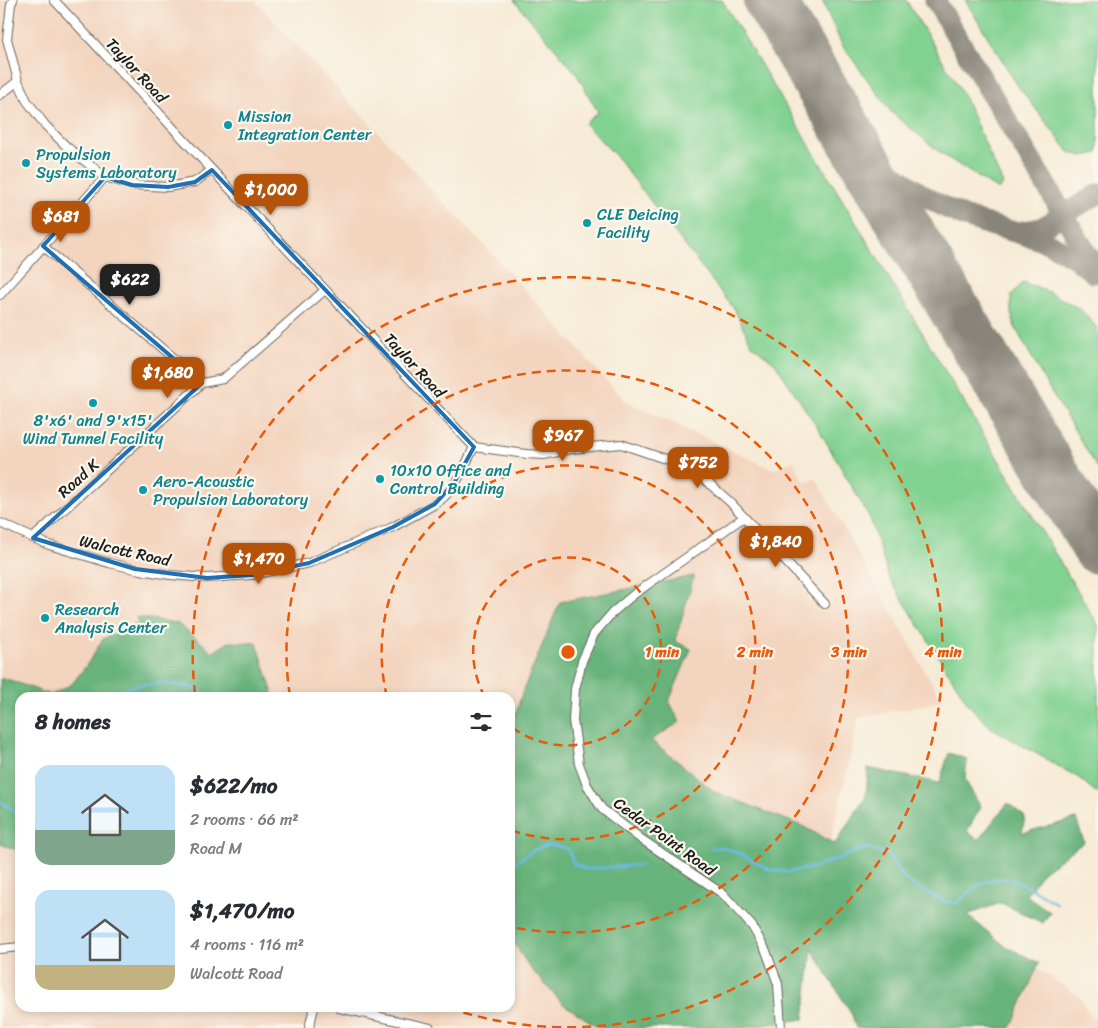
<!DOCTYPE html>
<meta charset="utf-8">
<style>
:root{--surface:#fff;--page:#f7f7f7;--text:#2b2b33;--muted:#7c7c81;--accent:#b45309}
body{margin:0;font-family:Sriracha,sans-serif;background:var(--page);color:var(--text);height:100vh;display:flex;flex-direction:column;font-size:19px;white-space:nowrap}
*{box-sizing:border-box;margin:0}
p{font-size:16px;color:var(--muted)}
.icon{flex:none;width:28px;height:28px;fill:none;stroke:currentColor;stroke-width:2;stroke-linecap:round;stroke-linejoin:round}
.map{position:relative;flex:1;overflow:hidden}
.sheet{position:absolute;left:15px;top:692px;width:500px;height:320px;display:flex;flex-direction:column;background:var(--surface);border-radius:15px;box-shadow:0 2px 8px #0003}
.sheet>*{flex:none}
.price{position:absolute;translate:-50% -42px;padding:0 11px;border-radius:10px;background:var(--accent);color:#fff;font-size:16px;line-height:32px;filter:drop-shadow(0 1px 2px #0008)}
.price::after{content:'';position:absolute;left:50%;top:30px;width:15px;height:11px;margin-left:-8px;background:inherit;clip-path:polygon(0 0,100% 0,50% 100%)}
.price.current{background:#222;color:#fff}
ul{padding:0;list-style:none}
li{display:flex;align-items:center;gap:15px;height:125px;padding:0 20px}
li span{display:grid;place-items:center;flex:none;width:140px;height:100px;border-radius:15px;color:#555}
li>.icon{margin-inline-start:auto}
span .icon{width:60px;height:60px;fill:#fffc;stroke-width:1}
li b{font-size:21px}
h2{display:flex;justify-content:space-between;align-items:center;height:60px;padding:0 20px;font-size:21px}
.map>svg:first-child{display:block}
</style>
<div class="map">
<svg width="1098" height="1028" viewBox="0 0 1098 1028">
<rect width="100%" height="100%" fill="#fbf7ec"/>
<filter id="ink" filterUnits="userSpaceOnUse"><feTurbulence type="fractalNoise" baseFrequency=".02" numOctaves="2"/><feDisplacementMap in="SourceGraphic" scale="10" xChannelSelector="R" yChannelSelector="G"/><feConvolveMatrix kernelMatrix="1 2 1 2 8 2 1 2 1" color-interpolation-filters="sRGB"/></filter>
<filter id="wash" filterUnits="userSpaceOnUse"><feTurbulence type="fractalNoise" baseFrequency=".0096" numOctaves="4" result="noise"/><feDisplacementMap in="SourceGraphic" scale="20" xChannelSelector="R" yChannelSelector="G"/><feGaussianBlur stdDeviation="1.12" result="paint"/><feColorMatrix in="noise" values="0 0 0 0 0 0 0 0 0 0 0 0 0 0 0 0 0 1.4 0 .05"/><feComposite in="paint" operator="in"/></filter>
<g filter="url(#wash)">
<rect width="100%" height="100%" fill="#f6ebd6"/>
<!-- built -->
<g fill="#f3d4be" fill-rule="evenodd">
<path d="M0 0H254L507 270 625 401 774 470 793 461 805 483 816 479 942 701 859 718 788 1028H0ZM20 698H510V1008H20Z"/>
<polygon points="1037,968 1080,997 1087,1011 1098,1023 1098,1028 1011,1028"/>
</g>
<!-- green -->
<g fill="#81d191" stroke="#4e7656">
<polygon points="514,0 722,0 1098,625 1098,794 1079,778 990,727 969,705 889,578 870,518 821,433 775,363 752,345 734,309 616,156 585,124 598,112 576,73"/>
<polygon points="822,0 906,0 963,94 1003,184 998,190 942,154 892,113 842,45"/>
<polygon points="965,0 1098,0 1098,153 1083,156 1069,152 1018,86"/>
<polygon points="1023,282 1043,289 1080,309 1098,329 1098,469 1046,383 1015,327 1011,313 1011,296"/>
</g>
<!-- forest -->
<g fill="#68b37b" stroke="#42684c">
<polygon points="694,576 675,641 691,649 669,701 680,722 651,740 715,792 802,826 835,844 866,796 868,768 939,783 949,753 967,759 965,780 981,807 967,831 978,840 1008,803 1025,817 1022,833 1076,819 1084,842 1043,872 1026,895 1050,912 1043,923 1001,903 967,915 1005,946 1039,963 1011,1028 856,1028 852,1015 812,949 804,1019 741,1028 600,1028 563,1004 530,968 510,937 510,727 513,725 521,696 560,602"/>
<polygon points="136,617 177,623 213,652 229,642 257,643 274,697 20,698 20,851 0,844 0,679 7,679 51,695 72,684 86,666 103,639 139,623"/>
</g>
<g fill="none" stroke-linecap="round" stroke-linejoin="round">
<!-- stream -->
<g stroke="#6bb9e5" stroke-width="2.5">
<polyline points="111,698 131,686 158,683 190,686 209,698"/>
<polyline points="0,801 20,815"/>
<path d="M712 848 722 847 741 854 770 870 787 872 816 867 865 848 888 855 900 874 911 884 945 902 957 903C998 863 1014 878 1057 904"/>
<path d="M510 866C531 852 543 839 568 849L574 864 586 869 642 865"/>
</g>
<!-- taxiway -->
<g stroke="#898479" stroke-width="21">
<polyline points="769,0 770,2"/>
<polyline points="935,0 1098,272"/>
<path d="M843 125C877 162 914 195 961 215 1010 235 1051 233 1093 273"/>
<polyline points="1018,232 1041,228 1098,194"/>
</g>
<!-- runway -->
<polyline stroke="#898479" stroke-width="52" points="769,0 1098,548"/>
</g>
</g>
<g filter="url(#ink)">
<g fill="none" stroke-linecap="round" stroke-linejoin="round">
<!-- minor casing -->
<g stroke="#68645d" stroke-width="10">
<g id="minor">
<polyline points="13,0 11,4 7,39 18,81 27,101 45,125 67,147 105,177 132,185 168,187 195,182 212,170"/>
<polyline points="54,0 212,170 474,447 526,454 544,455 571,449 621,444 671,461 704,479 730,502 825,604"/>
<polyline points="0,95 18,81"/>
<polyline points="43,246 202,383"/>
<polyline points="0,295 105,177"/>
<polyline points="744,517 633,595 612,613 594,634 582,661 575,689 573,720 579,764 587,785 602,809 641,839 723,894 752,926 766,951 778,984 781,1028"/>
<path d="M0 523 49 545 109 563 135 569 170 575 207 578 252 575 309 563 393 527 435 504C454 493 465 466 474 447"/>
<polyline points="33,538 202,383 223,379 325,290"/>
<polyline points="0,949 20,947"/>
<polyline points="339,1008 430,1028"/>
<polyline points="309,1028 314,1008"/>
</g>
</g>
<!-- minor -->
<use href="#minor" stroke="#fff" stroke-width="8"/>
</g>
</g>
<!-- marked area -->
<path fill="none" stroke="#1f6fb2" stroke-width="4" stroke-linejoin="round" d="M212 170 474 447 454 483 435 504 393 527 309 563 252 575 207 578 135 569 33 538 202 383 43 246 105 177 132 185 168 187 195 182Z"/>
<!-- distance rings -->
<g fill="none" stroke="#e8590c" stroke-width="2.5" stroke-dasharray="9 6">
<path d="M485 697A94 94 0 1 1 510 726"/>
<path d="M387 697A187 187 0 1 1 510 830"/>
<path d="M290 696A281 281 0 1 1 512 927"/>
<path d="M195 694A375 375 0 1 1 449 1008"/>
</g>
<!-- markers -->
<g fill="#0f9aa8" stroke="#fbf7ec" stroke-width="2">
<circle cx="228" cy="125" r="5"/>
<circle cx="26" cy="163" r="5"/>
<circle cx="587" cy="223" r="5"/>
<circle cx="93" cy="403" r="5"/>
<circle cx="380" cy="479" r="5"/>
<circle cx="143" cy="490" r="5"/>
<circle cx="45" cy="618" r="5"/>
</g>
<g text-anchor="middle" stroke-width="4.5" stroke-linejoin="round" paint-order="stroke">
<!-- street labels -->
<g font-size="16" fill="#1c1c1c" stroke="#fbf7ec">
<text transform="translate(137 70) rotate(47)" y="6">Taylor Road</text>
<text transform="translate(415 365) rotate(47)" y="6">Taylor Road</text>
<text transform="translate(78 478) rotate(-42)" y="6">Road K</text>
<text transform="translate(125 550) rotate(13)" y="6">Walcott Road</text>
<text transform="translate(665 836) rotate(36)" y="6">Cedar Point Road</text>
</g>
<!-- culture labels -->
<g font-size="16" fill="#0d838f" stroke="#fbf7ec" text-anchor="start">
<text x="238" y="122">Mission<tspan x="238" dy="18">Integration Center</tspan></text>
<text x="36" y="160">Propulsion<tspan x="36" dy="18">Systems Laboratory</tspan></text>
<text x="597" y="220">CLE Deicing<tspan x="597" dy="18">Facility</tspan></text>
<text x="93" y="426" text-anchor="middle">8'x6' and 9'x15'<tspan x="93" dy="18">Wind Tunnel Facility</tspan></text>
<text x="390" y="476">10x10 Office and<tspan x="390" dy="18">Control Building</tspan></text>
<text x="153" y="487">Aero-Acoustic<tspan x="153" dy="18">Propulsion Laboratory</tspan></text>
<text x="55" y="615">Research<tspan x="55" dy="18">Analysis Center</tspan></text>
</g>
</g>
<circle cx="568" cy="652" r="8" fill="#e8590c" stroke="#fbf7ec" stroke-width="2.5"/>
<g font-size="15" text-anchor="middle" font-weight="bold" fill="#e8590c" stroke="#fbf7ec" stroke-width="4.5" stroke-linejoin="round" paint-order="stroke">
<text x="662" y="657">1 min</text>
<text x="755" y="657">2 min</text>
<text x="849" y="657">3 min</text>
<text x="943" y="657">4 min</text>
</g>
</svg>
<b class="price" style="left:271px;top:216px">$1,000</b>
<b class="price" style="left:61px;top:243px">$681</b>
<b class="price current" style="left:130px;top:306px">$622</b>
<b class="price" style="left:168px;top:399px">$1,680</b>
<b class="price" style="left:563px;top:462px">$967</b>
<b class="price" style="left:698px;top:489px">$752</b>
<b class="price" style="left:776px;top:568px">$1,840</b>
<b class="price" style="left:259px;top:585px">$1,470</b>
<section class="sheet">
<h2>8 homes<svg class="icon" aria-label="filters" viewBox="0 0 24 24"><path d="M4 7h16M4 17h16"/><circle cx="9" cy="7" r="2"/><circle cx="15" cy="17" r="2"/></svg></h2>
<ul>
<li><span style="background:linear-gradient(#bfe0f5 65%,#7fa58c 0)"><svg class="icon" aria-label="home" viewBox="0 0 24 24"><path d="M3 11l9-7 9 7M6 9v11h12V9"/></svg></span><div><b>$622/mo</b><p>2 rooms · 66 m²</p><p>Road M</p></div></li>
<li><span style="background:linear-gradient(#bfe0f5 75%,#c2b280 0)"><svg class="icon" aria-label="home" viewBox="0 0 24 24"><path d="M3 11l9-7 9 7M6 9v11h12V9"/></svg></span><div><b>$1,470/mo</b><p>4 rooms · 116 m²</p><p>Walcott Road</p></div></li>
</ul>
</section>
</div>
